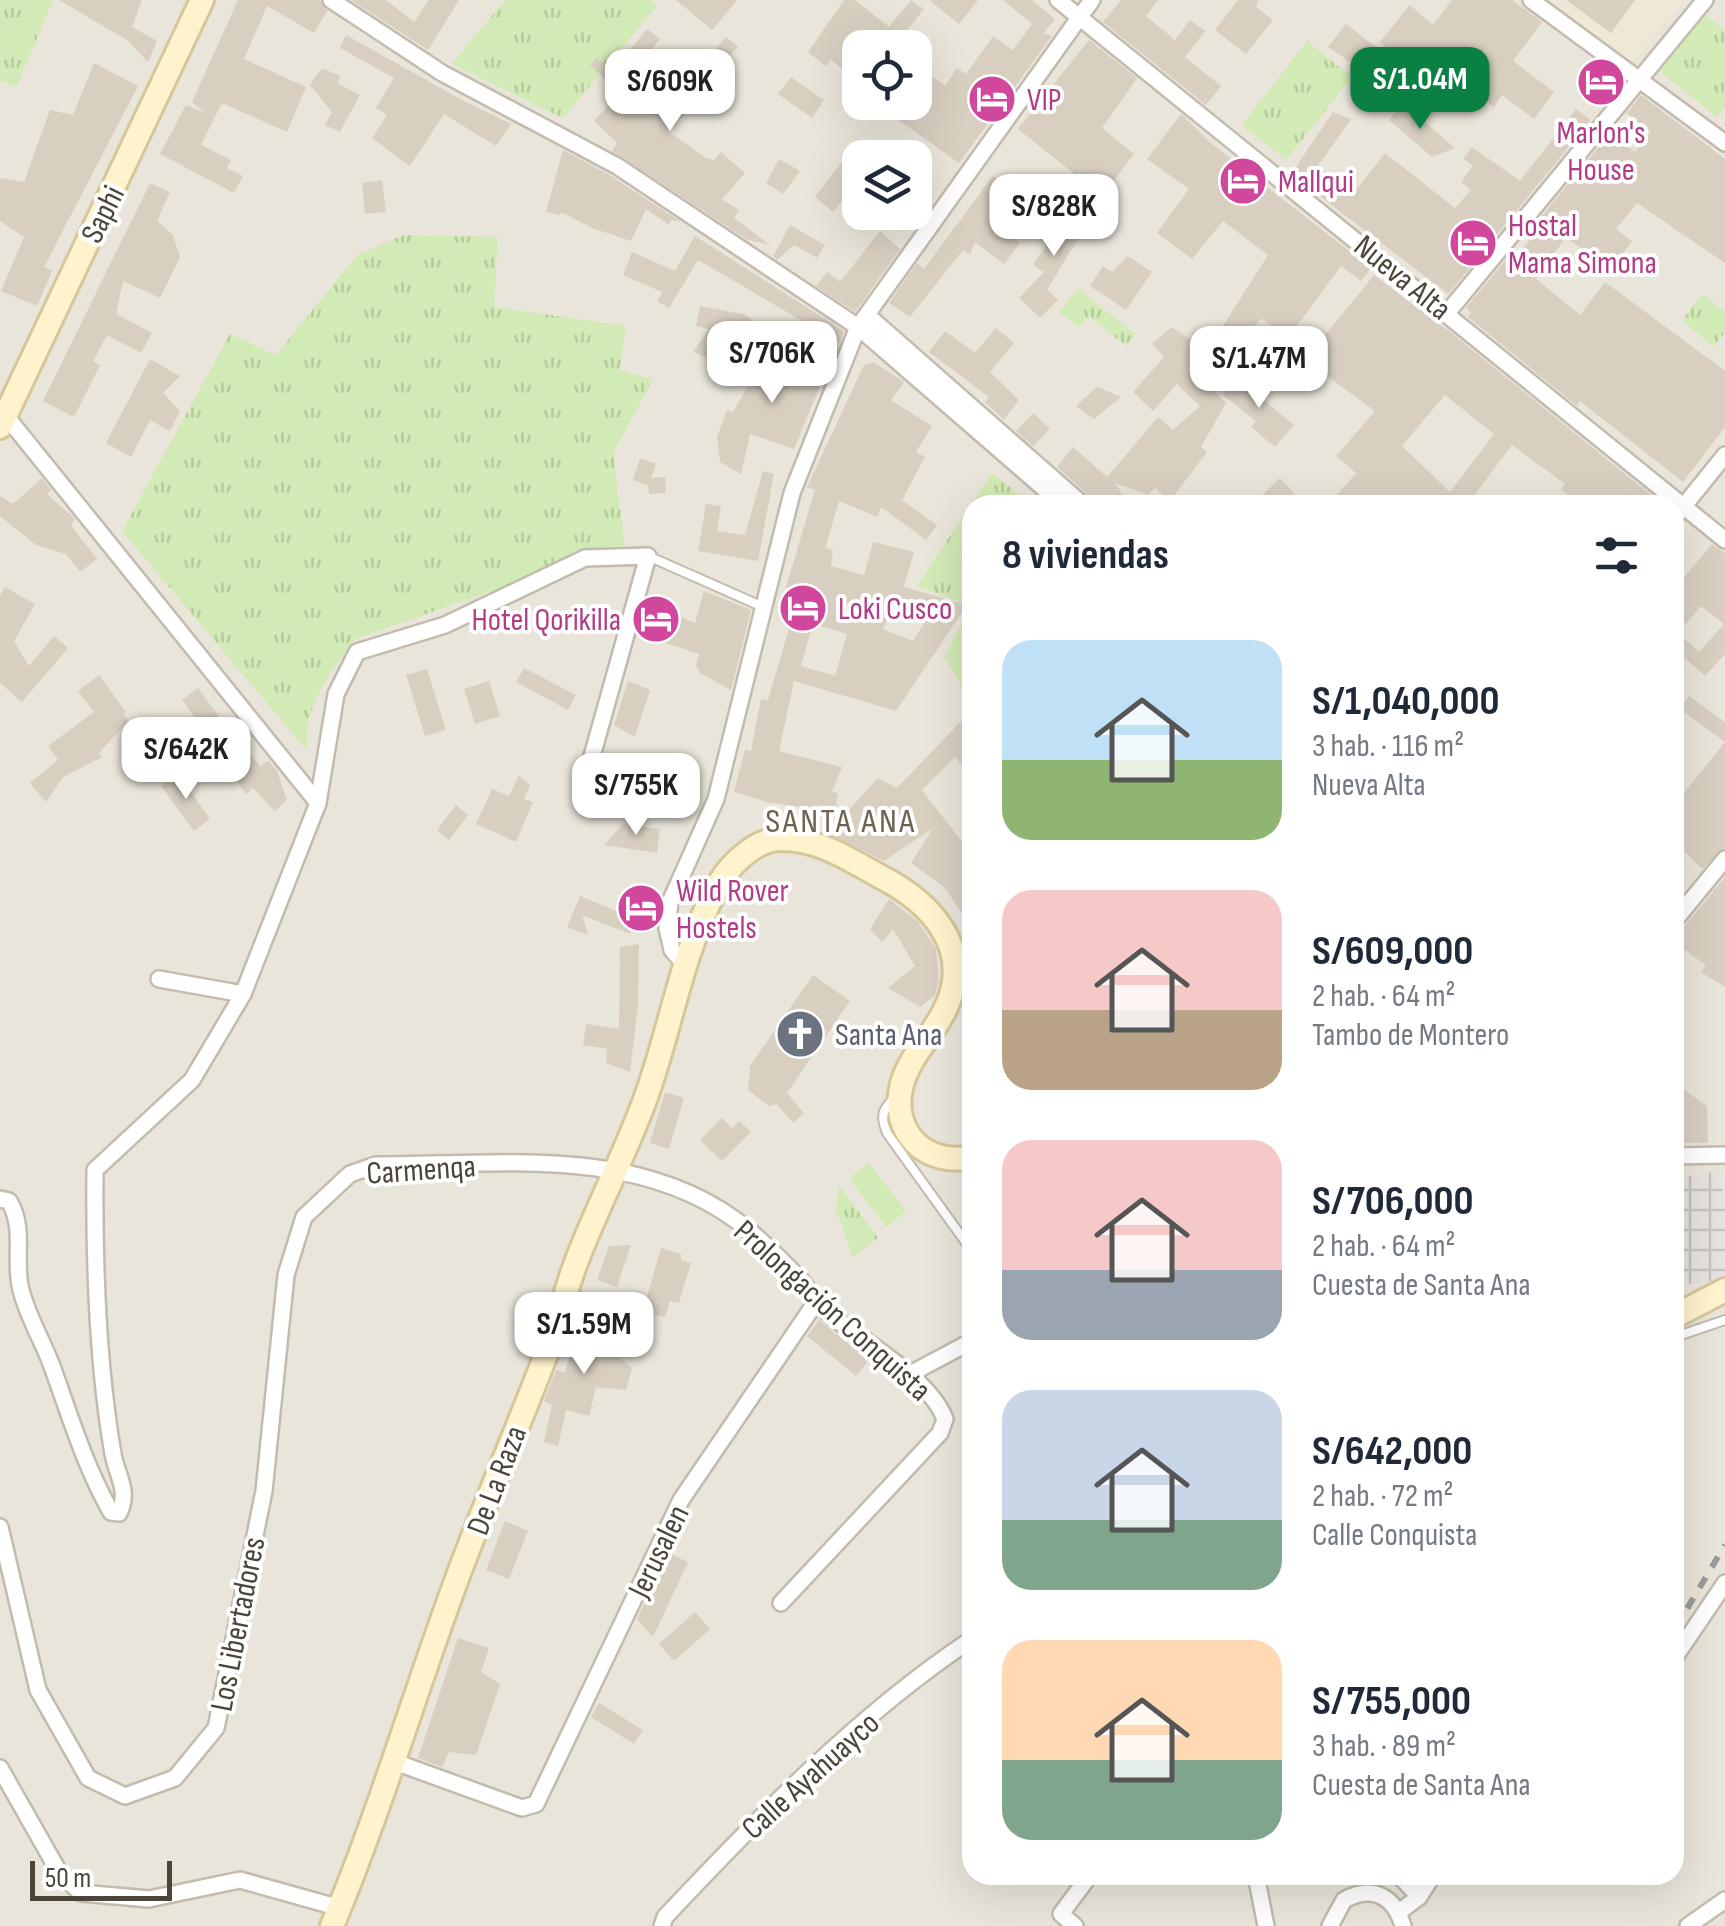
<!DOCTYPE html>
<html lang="es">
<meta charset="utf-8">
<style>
:root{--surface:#fff;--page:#f2f2f3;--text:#1f2937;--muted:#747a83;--accent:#0b8043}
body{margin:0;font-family:"Sofia Sans Condensed",sans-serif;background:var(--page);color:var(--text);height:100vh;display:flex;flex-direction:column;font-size:38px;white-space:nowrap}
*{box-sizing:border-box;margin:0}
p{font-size:32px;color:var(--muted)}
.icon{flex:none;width:55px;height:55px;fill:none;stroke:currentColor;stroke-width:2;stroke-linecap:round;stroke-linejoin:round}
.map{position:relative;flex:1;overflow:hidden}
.drawer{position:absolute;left:962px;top:495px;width:722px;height:1390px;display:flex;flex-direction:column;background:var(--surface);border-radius:30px;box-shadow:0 10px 40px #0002}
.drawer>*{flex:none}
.tools{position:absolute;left:842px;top:30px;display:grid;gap:20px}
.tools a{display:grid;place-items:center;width:90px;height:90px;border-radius:20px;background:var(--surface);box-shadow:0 10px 40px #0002;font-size:50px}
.scale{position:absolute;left:30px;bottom:25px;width:142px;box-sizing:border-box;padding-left:10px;border:5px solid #4b4439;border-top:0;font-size:28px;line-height:35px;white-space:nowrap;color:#4b4439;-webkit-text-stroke:8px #fff;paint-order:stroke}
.price{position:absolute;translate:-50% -85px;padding:0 22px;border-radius:20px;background:#fff;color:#222;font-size:32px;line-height:65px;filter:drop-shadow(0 2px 5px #0008)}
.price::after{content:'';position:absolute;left:50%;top:60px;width:30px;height:22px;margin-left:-15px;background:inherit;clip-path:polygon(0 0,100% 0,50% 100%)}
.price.selected{background:var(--accent);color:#fff}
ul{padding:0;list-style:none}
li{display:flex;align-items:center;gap:30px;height:250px;padding:0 40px}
li span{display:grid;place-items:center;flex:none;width:280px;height:200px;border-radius:30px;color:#555}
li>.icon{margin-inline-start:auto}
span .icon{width:120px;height:120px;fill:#fffc;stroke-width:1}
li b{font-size:42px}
h2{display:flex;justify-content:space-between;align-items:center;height:120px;padding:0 40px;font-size:42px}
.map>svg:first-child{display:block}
</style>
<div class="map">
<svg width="1725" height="1926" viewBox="0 0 1725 1926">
<defs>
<pattern id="industrial-grid" width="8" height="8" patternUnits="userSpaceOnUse" patternTransform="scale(2.5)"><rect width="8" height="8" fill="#e6e2dd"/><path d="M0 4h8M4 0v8" fill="none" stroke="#c7c3be"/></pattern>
<pattern id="grass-tufts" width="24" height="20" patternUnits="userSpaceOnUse" patternTransform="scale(2.5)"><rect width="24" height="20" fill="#d2eab5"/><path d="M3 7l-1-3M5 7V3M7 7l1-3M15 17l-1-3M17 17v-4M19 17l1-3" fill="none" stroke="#b6ca9c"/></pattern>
</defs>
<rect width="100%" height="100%" fill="#f6f3ec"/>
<!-- residential -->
<path fill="#eae5da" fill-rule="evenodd" d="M0 0H1725V1926H0ZM860 48H915V102H860ZM860 158H915V212H860ZM972 505H1675V1875H972Z"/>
<!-- industrial -->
<polygon fill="url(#industrial-grid)" points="1720,1171 1725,1207 1725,1279 1675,1286 1675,1178"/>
<!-- education -->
<polygon fill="#efe8d6" points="1543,0 1683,0 1630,65"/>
<!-- grass -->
<g fill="url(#grass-tufts)">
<polygon points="0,0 53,0 17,86 0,81"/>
<polygon points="505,0 650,0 657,6 563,118 452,64"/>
<polygon points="1703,13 1725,31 1725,107 1717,117 1658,70"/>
<polygon points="1307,41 1352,77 1286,160 1242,125"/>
<path d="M404 235 498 237 494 307 626 326 620 370 653 379 613 453 626 555 585 558 356 639C331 667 300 714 308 752L122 531 230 334 276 355 357 255Z"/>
<polygon points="1078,288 1135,334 1126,346 1089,316 1079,327 1059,312"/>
<polygon points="1703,294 1725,312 1725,332 1713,347 1682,320"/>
<polygon points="992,473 1032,505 972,505 972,702 944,657 971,606 917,586"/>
<polygon points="839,1185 878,1238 853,1257 836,1210"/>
</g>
<!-- park -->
<polygon fill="#d2eab5" points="869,1163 906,1211 886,1227 849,1178"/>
<!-- building -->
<g fill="#d8cfc1" fill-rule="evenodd">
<polygon points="59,0 142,0 132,27 157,41 148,62 127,40"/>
<polygon points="238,0 320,0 327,11 314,33 267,6 244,59 306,87 287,132 222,103 201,145 231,160 227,168 243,176 234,193 160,154 186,105 205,113 192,102"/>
<polygon points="351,0 386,0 414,22 429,0 459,0 428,50"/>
<polygon points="676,0 737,0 712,30"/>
<polygon points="844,0 855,0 889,27 911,0 924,9 893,48 860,48 860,83 831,60 826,66 808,52"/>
<polygon points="929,0 978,0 959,24"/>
<polygon points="1003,0 1032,0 1055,19 1044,33 1052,36 959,163 873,102 915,102 915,78 921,69 945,86 957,68 966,74 993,36 1013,50 1032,24"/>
<polygon points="1121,0 1158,0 1146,16 1175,40 1190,20 1205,31 1185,57 1221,86 1206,105 1103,22"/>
<polygon points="1238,0 1258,0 1256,7 1273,20 1246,54 1215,30"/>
<polygon points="1452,0 1512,0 1542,22 1513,61 1554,92 1534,119 1502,95 1494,107 1427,61 1421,73 1402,49 1396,56 1380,42 1410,5 1433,25"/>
<polygon points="1566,0 1635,0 1611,33"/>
<polygon points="1346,24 1385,54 1370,75 1328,47"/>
<polygon points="647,29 660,39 627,79 666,104 726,37 738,46 669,132 706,158 714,160 721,152 745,173 722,199 739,210 734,218 770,245 746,239 612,151 617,143 594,121 621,92 590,66 596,58 613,70"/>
<polygon points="346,35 462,100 511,124 496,146 444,114 410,166 372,138 387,115 376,108 394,78 340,48"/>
<polygon points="1089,40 1137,78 1102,128 1134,154 1102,196 1018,129"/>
<polygon points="94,63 138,86 44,267 52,271 37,306 1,291 24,237 0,221 0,178 24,182 50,110 73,115"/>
<polygon points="322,68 340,76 337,83 360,95 340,132 325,125 332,112 310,85"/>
<polygon points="791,77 824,100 812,118 778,94"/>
<polygon points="1641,95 1725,159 1725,263 1637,203 1616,229 1632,241 1610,271 1566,237 1536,279 1580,315 1605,282 1725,371 1725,427 1683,482 1580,401 1577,406 1468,317 1471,312 1466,308 1508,257 1514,262 1544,220 1541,217 1610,133 1635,152 1651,132 1627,113"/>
<polygon points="1403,103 1455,148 1432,157 1389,120"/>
<polygon points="1576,109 1591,120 1448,294 1291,174 1333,112 1351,119 1318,166 1341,184 1345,179 1357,189 1385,153 1455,208 1471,190 1461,182 1473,166 1463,159 1472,147 1520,181"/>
<polygon points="1181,114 1212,144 1371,268 1361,281 1341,266 1288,338 1261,318 1240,348 1218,334 1268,255 1223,221 1192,259 1157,233 1189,189 1147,159"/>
<polygon points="860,138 860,179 833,212 815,197"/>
<polygon points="563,150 611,176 681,222 671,220 669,225 646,209 631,241 592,228 561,212 560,215 546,212"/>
<polygon points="779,159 800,171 783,194 766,183"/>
<polygon points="993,176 1016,193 994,223 1020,243 1004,264 975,242 970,255 963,250 910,317 889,303 917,263 924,269"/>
<polygon points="382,180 386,212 365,214 362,183"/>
<polygon points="150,183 170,192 157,221 173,235 180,257 160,298 123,281 116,314 152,333 141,353 107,335 93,361 100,365 74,417 43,401"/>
<polygon points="1064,204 1087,218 1087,224 1047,290 1058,300 1040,318 1019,298 1044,272 1033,265 1056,231 1050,227"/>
<polygon points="790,225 825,245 817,258 794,245 777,260 773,256"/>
<polygon points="880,231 900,249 855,312 816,286 827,272 840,282"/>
<polygon points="695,236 844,331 840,343 698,260 669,308 657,301 662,292 623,275 632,252 675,271"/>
<polygon points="1128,256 1152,272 1126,310 1090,286 1103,266 1112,272"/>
<path d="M1374 275 1454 335 1663 505H1579L1561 489 1565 484 1512 445 1467 505H1346L1336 496 1356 473 1336 456 1375 411 1305 360ZM1445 395 1494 434 1450 492 1402 446Z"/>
<polygon points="700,306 744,314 755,322 735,370 693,352 709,329 696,326"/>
<polygon points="1171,327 1201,346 1189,367 1226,403 1201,447 1207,452 1170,501 1155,488 1148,495 1115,483 1129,505 1099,505 1057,467 1073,447 1107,477 1158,417 1173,430 1200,406 1177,384 1153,411 1133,392 1164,357 1152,344"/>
<polygon points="996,328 1014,343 990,372 1019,400 1004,420 985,402 989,397 929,352 945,331 975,353"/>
<polygon points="785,342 827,370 794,449 750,434 741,474 720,462 717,437 727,410 733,412 757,370 764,374"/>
<polygon points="150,359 180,376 163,393 180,411 170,431 150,420 131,457 106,443"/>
<path d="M873 362 904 382 891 400 932 426 916 452 925 457 902 500 937 525 926 540 881 507 877 517 839 501 825 548 833 550 831 566 864 575 873 542 914 552 904 587 967 605 896 711 794 681 779 751 842 767 832 792 838 793 835 812 767 802 734 792 745 749 751 751 761 699 768 700 800 591 786 587 815 490 807 487 864 365ZM895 599 932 610 913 641 883 629ZM813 624 847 634 835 676 801 666Z"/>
<polygon points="1239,374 1255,387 1252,391 1294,425 1275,447 1251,427 1256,421 1223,395"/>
<polygon points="1097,387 1121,397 1094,419 1076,406"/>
<polygon points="1033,413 1050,429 1033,446 1016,431"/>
<polygon points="640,458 656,464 651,478 665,477 666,493 649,494 648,485 633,480"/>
<polygon points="763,471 774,474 758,561 698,551 706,504 721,506 717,531 745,535"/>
<polygon points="42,478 51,490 47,494 75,519 71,526 97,559 80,572 66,554 36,545 0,516 0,496 13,504"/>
<polygon points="1280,478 1294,493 1282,505 1268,505 1260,497"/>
<path d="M1712 544 1725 553V654L1705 676 1675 649V588ZM1701 606 1724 624 1699 652 1678 633Z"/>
<polygon points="5,587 35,604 14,641 29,666 54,636 68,648 22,702 0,683 0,596"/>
<polygon points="704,591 751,610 731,690 700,673 696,665 699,654 640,634 650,603 695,623"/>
<polygon points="524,668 576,695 568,710 516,682"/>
<polygon points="427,669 446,730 425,736 406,675"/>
<polygon points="99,675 126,712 123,714 128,721 99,753 102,757 63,777 46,802 30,783 58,760 48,746 94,712 78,691"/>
<polygon points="489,681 500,716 475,724 464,689"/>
<polygon points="628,681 650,690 635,737 614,725"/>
<polygon points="198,688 241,746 261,766 268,760 277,771 287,800 275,811 253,788 246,794 235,779 232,782 199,746 209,737 182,700"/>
<polygon points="1689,696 1725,722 1725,742 1680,709"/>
<polygon points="966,716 972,724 972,778 955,757 922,790 972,855 972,928 944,887 911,863 933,828 884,861 828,833 878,778 897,788"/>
<polygon points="1725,742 1725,848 1702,869 1675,842 1675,804"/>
<polygon points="178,774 210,819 194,831 161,786"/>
<polygon points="519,775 530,785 524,799 533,802 516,842 476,824 492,789 509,796"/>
<polygon points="456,805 468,815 449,840 437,830"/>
<polygon points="623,824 660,829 657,853 604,845"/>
<polygon points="1725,877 1725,987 1701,972 1706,965 1675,943 1675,931 1684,927"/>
<polygon points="580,896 636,919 630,934 582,915 588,935 567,927"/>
<polygon points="889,899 918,922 936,949 939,980 935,995 920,1007 888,988 915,966 893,929 882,942 870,929"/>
<polygon points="639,944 638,1004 630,1072 606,1063 607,1049 583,1045 586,1024 619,1029 620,947"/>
<polygon points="813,975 850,1001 787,1093 804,1113 793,1123 777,1104 769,1106 748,1090 750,1066"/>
<polygon points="1683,1089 1707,1106 1708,1143 1675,1143 1675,1101"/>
<polygon points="665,1092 684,1098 669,1149 650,1143"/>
<polygon points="722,1118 732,1128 739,1121 751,1132 722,1161 700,1140"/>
<polygon points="631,1245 617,1287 597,1280 609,1246"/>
<polygon points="661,1248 681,1254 681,1260 691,1263 679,1303 670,1301 665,1317 643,1311"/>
<polygon points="580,1319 613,1329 607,1347 632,1368 626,1390 596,1387 589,1416 566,1410 558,1446 544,1442 552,1405 544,1401 556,1370 565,1372"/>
<polygon points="819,1320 869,1360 856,1376 807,1336"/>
<polygon points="505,1521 528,1531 509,1579 486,1570"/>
<polygon points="668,1553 688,1562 653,1637 637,1619"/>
<polygon points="695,1612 710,1629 674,1661 659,1644"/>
<polygon points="458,1638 489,1648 481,1672 500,1684 476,1755 449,1752 442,1767 418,1758"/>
<polygon points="599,1703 643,1730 634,1744 591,1717"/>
</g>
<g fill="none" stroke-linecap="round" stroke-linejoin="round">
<!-- lane casing -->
<g stroke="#c2bbae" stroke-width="12">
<g id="lane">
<polyline points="648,556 761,606"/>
<path d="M895 1097C882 1110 880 1116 887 1133L972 1251"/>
<polyline points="1675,1337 1725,1320"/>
</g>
</g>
<!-- street casing -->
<g stroke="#c2bbae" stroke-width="20">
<g id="street">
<polyline points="331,0 442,73 617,166 858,327 1063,505"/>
<polyline points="1058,0 1725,540"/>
<polyline points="1531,0 1725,143"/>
<polyline points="1448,312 1705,0"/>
<polyline points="867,315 1083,505"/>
<polyline points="6,416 318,803"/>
<polyline points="1675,517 1725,455"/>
<polyline points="1675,920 1725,859"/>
<polyline points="687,967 672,950 667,928 670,902 716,799 792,493 858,327 1092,0"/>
<polyline points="159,979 243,994"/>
<polyline points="1675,1156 1725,1155"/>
<path d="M0 1199 9 1201C26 1229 13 1260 21 1290 28 1318 44 1343 53 1369 71 1419 85 1466 111 1512L119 1513C130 1491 117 1476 113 1454 97 1362 94 1263 95 1170L192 1080 243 994 318 803 336 694 357 652 445 625 585 558 648 556 582 792"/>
<polyline points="908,1375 972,1341"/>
<path d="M0 1527 38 1690 88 1778 125 1796 175 1778 216 1728 264 1491 286 1275 304 1217 350 1174 376 1165C497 1165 634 1145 737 1221 759 1237 780 1259 799 1278 808 1287 812 1299 822 1308 857 1339 928 1375 945 1419L940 1433 781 1603"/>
<polyline points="1675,1657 1725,1583"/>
<polyline points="395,1762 522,1808 536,1804 681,1500 816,1302"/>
<polyline points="0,1768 59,1872 81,1893 149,1899 240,1880 340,1908"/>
<polyline points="1256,1875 1266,1926"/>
<polyline points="1399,1875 1419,1897"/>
<polyline points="1399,1912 1419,1897 1433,1875"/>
<path d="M662 1926 665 1917C758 1818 859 1714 972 1639"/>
<polyline points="1075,1926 1061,1914 1090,1875"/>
<path d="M1330 1926 1344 1900C1372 1885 1394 1895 1403 1926"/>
<polyline points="1688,1926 1725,1900"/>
</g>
</g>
<!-- secondary casing -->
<g stroke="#d6c79b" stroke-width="28">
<g id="secondary">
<polyline points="0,427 202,0"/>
<polyline points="1675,1316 1725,1290"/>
<path d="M332 1926C379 1814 413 1698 455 1584 485 1502 521 1422 551 1341 560 1314 567 1286 577 1260 597 1208 623 1158 643 1105 670 1035 680 956 716 889 727 867 754 840 779 839 818 838 848 859 881 877 928 901 972 945 948 1003 937 1032 910 1054 902 1084 889 1132 926 1167 972 1157"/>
</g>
</g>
<!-- lane -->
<use href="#lane" stroke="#fff" stroke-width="8"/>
<!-- street -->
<use href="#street" stroke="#fff" stroke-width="15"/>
<!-- secondary -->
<use href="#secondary" stroke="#fff3cd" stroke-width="22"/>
<!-- rail -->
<polyline stroke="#9a9a9a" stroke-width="6" stroke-dasharray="12 12" stroke-linecap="butt" points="1675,1629 1725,1545"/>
</g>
<!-- icons -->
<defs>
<g id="hotel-disc" transform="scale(2.5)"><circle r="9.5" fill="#d1479c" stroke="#fff"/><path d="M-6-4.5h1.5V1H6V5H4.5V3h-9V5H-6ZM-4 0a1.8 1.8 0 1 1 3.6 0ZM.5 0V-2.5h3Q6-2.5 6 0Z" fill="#fff"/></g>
<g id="church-disc" transform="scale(2.5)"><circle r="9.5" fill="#6b7280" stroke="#fff"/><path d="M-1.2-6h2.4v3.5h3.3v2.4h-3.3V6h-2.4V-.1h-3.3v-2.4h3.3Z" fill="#fff"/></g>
</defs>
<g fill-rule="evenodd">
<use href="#hotel-disc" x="1601" y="82"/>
<use href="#hotel-disc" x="992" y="99"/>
<use href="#hotel-disc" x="1243" y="181"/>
<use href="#hotel-disc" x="1473" y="243"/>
<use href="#hotel-disc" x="803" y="608"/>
<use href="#hotel-disc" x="656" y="619"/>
<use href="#hotel-disc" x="641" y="908"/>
<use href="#church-disc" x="800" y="1034"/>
</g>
<g text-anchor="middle" stroke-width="8" stroke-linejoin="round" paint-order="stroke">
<!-- hotel labels -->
<g font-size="32" fill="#b23c85" stroke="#fff" text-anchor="start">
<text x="1027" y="110">VIP</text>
<text x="1601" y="143" text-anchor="middle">Marlon's<tspan x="1601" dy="37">House</tspan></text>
<text x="1278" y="192">Mallqui</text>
<text x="1508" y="236">Hostal<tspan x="1508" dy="37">Mama Simona</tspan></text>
<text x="838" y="619">Loki Cusco</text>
<text x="621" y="630" text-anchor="end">Hotel Qorikilla</text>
<text x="676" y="901">Wild Rover<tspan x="676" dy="37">Hostels</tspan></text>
</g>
<!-- street labels -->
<g font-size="32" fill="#4b4439" stroke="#fff">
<text transform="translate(102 214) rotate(-64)" y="11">Saphi</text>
<text transform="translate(1403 277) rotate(39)" y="11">Nueva Alta</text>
<text transform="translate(421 1169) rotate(-4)" y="11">Carmenqa</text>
<text transform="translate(833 1310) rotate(42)" y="11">Prolongación Conquista</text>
<text transform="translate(496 1480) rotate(-69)" y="11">De La Raza</text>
<text transform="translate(658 1551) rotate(-64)" y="11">Jerusalen</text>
<text transform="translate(237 1624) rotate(-79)" y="11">Los Libertadores</text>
<text transform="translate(810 1775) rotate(-42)" y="11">Calle Ayahuayco</text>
</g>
<!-- worship labels -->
<g font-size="32" fill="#5b616d" stroke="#fff" text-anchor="start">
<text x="835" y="1045">Santa Ana</text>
</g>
<!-- neighbourhood labels -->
<g font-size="35" letter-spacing="2.5" fill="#6e6250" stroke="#fff">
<text x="841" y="832">SANTA ANA</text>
</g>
</g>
</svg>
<div class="tools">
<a><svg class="icon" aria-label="locate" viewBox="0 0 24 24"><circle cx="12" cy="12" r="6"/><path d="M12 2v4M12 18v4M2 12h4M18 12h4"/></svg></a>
<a><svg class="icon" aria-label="layers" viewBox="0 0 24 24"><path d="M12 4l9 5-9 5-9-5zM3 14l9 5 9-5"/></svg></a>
</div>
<div class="scale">50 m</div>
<b class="price selected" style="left:1420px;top:132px">S/1.04M</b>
<b class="price" style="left:670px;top:134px">S/609K</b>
<b class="price" style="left:1054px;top:259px">S/828K</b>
<b class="price" style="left:772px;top:406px">S/706K</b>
<b class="price" style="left:1259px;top:411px">S/1.47M</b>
<b class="price" style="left:186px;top:802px">S/642K</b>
<b class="price" style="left:636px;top:838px">S/755K</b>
<b class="price" style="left:584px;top:1377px">S/1.59M</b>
<section class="drawer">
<h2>8 viviendas<svg class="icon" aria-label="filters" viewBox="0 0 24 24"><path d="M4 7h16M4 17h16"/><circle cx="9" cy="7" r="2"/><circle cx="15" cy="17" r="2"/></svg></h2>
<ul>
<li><span style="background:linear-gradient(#bfe0f5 60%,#8fb573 0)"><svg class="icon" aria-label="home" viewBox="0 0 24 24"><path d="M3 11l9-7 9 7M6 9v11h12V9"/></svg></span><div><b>S/1,040,000</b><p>3 hab. · 116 m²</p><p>Nueva Alta</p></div></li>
<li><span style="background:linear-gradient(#f6c9c9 60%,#b9a48a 0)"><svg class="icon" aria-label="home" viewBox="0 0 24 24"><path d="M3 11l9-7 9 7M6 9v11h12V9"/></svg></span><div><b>S/609,000</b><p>2 hab. · 64 m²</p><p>Tambo de Montero</p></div></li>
<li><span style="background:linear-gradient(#f6c9c9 65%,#9aa5b1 0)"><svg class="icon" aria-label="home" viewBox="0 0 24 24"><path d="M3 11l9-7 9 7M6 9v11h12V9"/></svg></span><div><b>S/706,000</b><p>2 hab. · 64 m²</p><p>Cuesta de Santa Ana</p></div></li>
<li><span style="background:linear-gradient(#c9d6e8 65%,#7fa58c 0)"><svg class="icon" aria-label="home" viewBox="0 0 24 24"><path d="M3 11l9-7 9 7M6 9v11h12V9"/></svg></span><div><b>S/642,000</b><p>2 hab. · 72 m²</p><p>Calle Conquista</p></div></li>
<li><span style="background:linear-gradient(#ffd9b3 60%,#7fa58c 0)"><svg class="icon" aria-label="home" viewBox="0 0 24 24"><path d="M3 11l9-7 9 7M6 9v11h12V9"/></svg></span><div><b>S/755,000</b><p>3 hab. · 89 m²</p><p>Cuesta de Santa Ana</p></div></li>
</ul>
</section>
</div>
